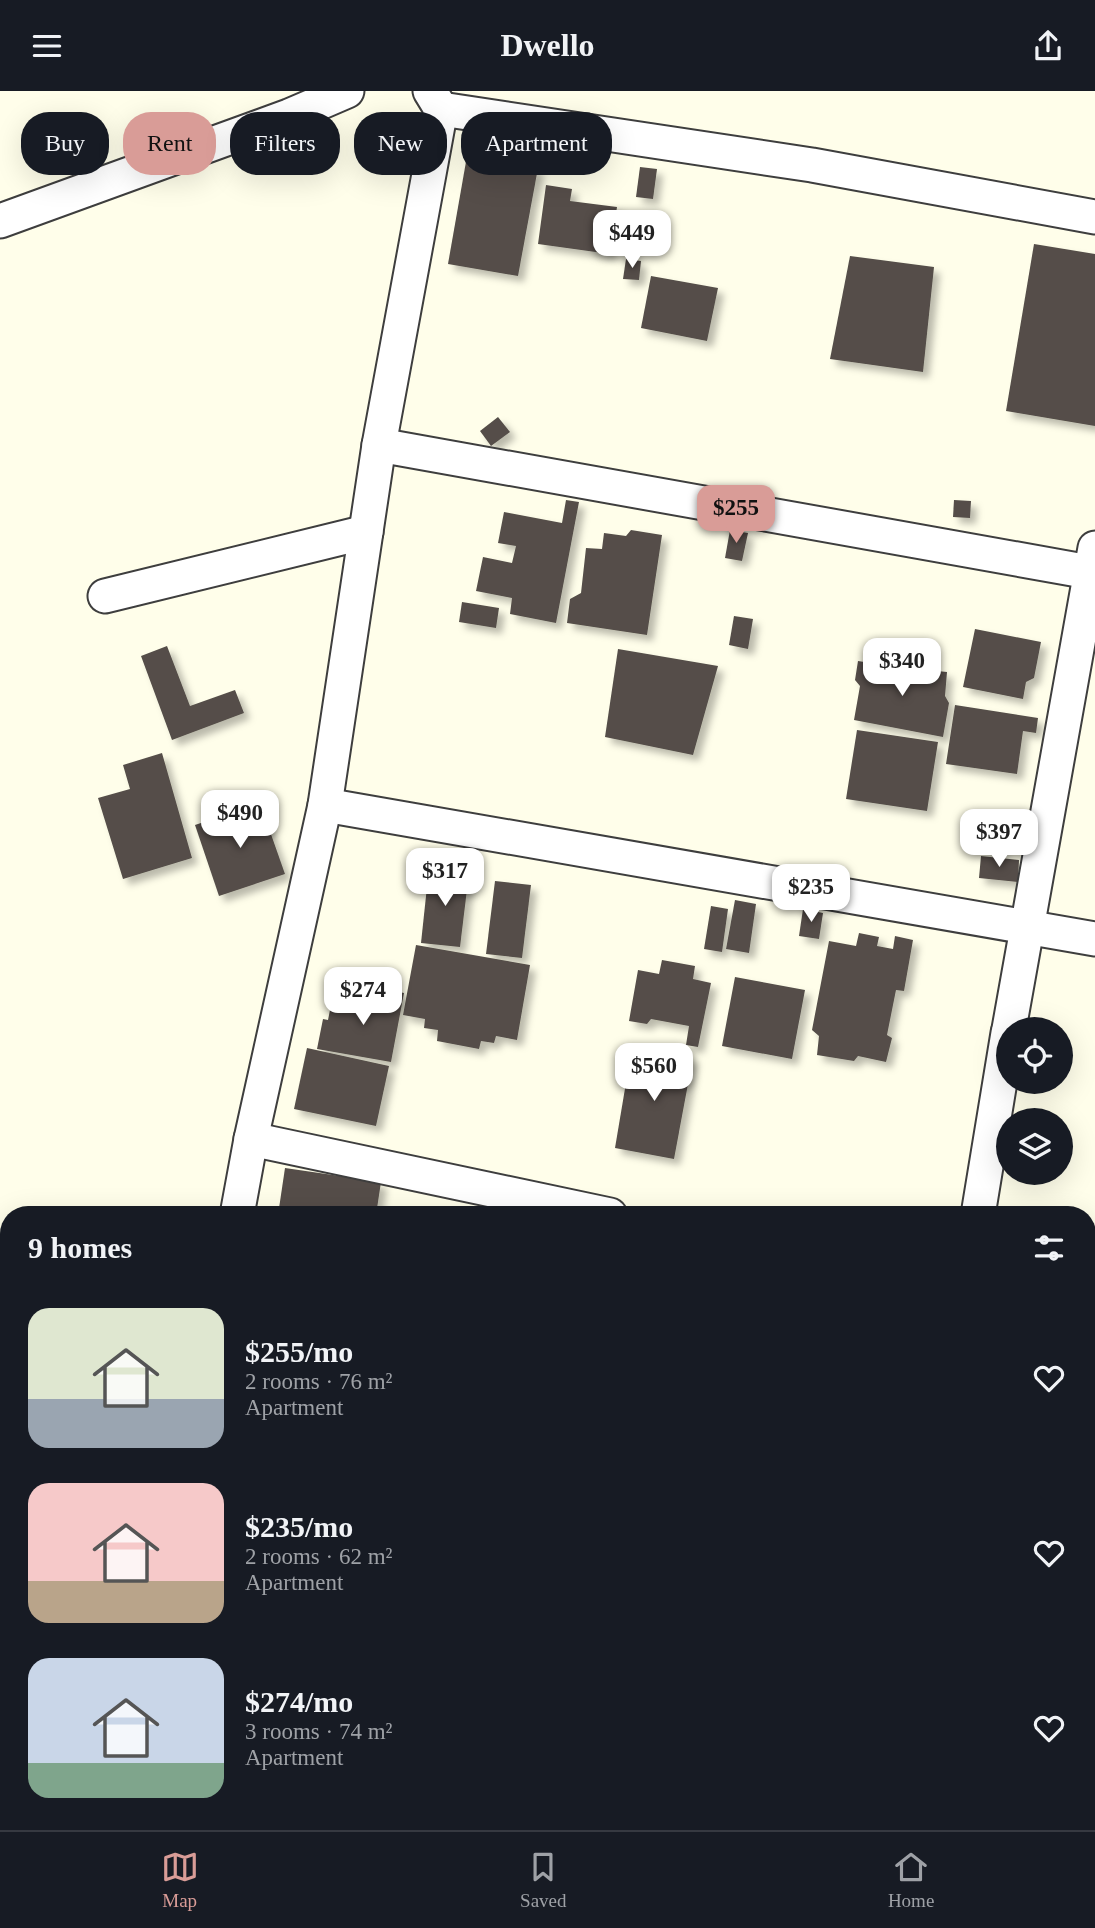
<!DOCTYPE html>
<meta charset="utf-8">
<style>
:root{--surface:#171b24;--page:#242831;--text:#f1f3f6;--muted:#9ea1a6;--line:#363941;--accent:#d99c97}
body{margin:0;font-family:"Times New Roman",serif;background:var(--page);color:var(--text);height:100vh;display:flex;flex-direction:column;font-size:26px;white-space:nowrap}
*{box-sizing:border-box;margin:0}
p{font-size:23px;color:var(--muted)}
.icon{flex:none;width:38px;height:38px;fill:none;stroke:currentColor;stroke-width:2;stroke-linecap:round;stroke-linejoin:round}
.map{position:relative;flex:1;overflow:hidden}
.sheet{position:absolute;left:0px;top:1115px;width:1096px;height:625px;display:flex;flex-direction:column;background:var(--surface);border-radius:28px 28px 0 0;box-shadow:0 7px 28px #0002}
.sheet>*{flex:none}
.guide{position:absolute;left:21px;top:21px;width:700px;height:63px;display:flex;gap:14px}
.buttons{position:absolute;left:996px;top:926px;display:grid;gap:14px}
.buttons a{display:grid;place-items:center;width:77px;height:77px;border-radius:50%;background:var(--surface);box-shadow:0 7px 28px #0002;font-size:35px}
.price{position:absolute;translate:-50% -60px;padding:0 16px;border-radius:14px;background:#fff;color:#222;font-size:23px;line-height:46px;filter:drop-shadow(0 2px 4px #0008)}
.price::after{content:'';position:absolute;left:50%;top:42px;width:21px;height:16px;margin-left:-10px;background:inherit;clip-path:polygon(0 0,100% 0,50% 100%)}
.price.selected{background:var(--accent);color:#111}
ul{padding:0;list-style:none}
li{display:flex;align-items:center;gap:21px;height:175px;padding:0 28px}
li span{display:grid;place-items:center;flex:none;width:196px;height:140px;border-radius:21px;color:#555}
li>.icon{margin-inline-start:auto}
span .icon{width:84px;height:84px;fill:#fffc;stroke-width:1}
li b{font-size:30px}
h2{display:flex;justify-content:space-between;align-items:center;height:84px;padding:0 28px;font-size:30px}
.chip{padding:0 24px;border-radius:28px;background:var(--surface);box-shadow:0 7px 28px #0002;font-size:24px;line-height:63px}
.chip.selected{background:var(--accent);color:#111}
header{display:flex;justify-content:space-between;align-items:center;height:91px;padding:0 28px;background:var(--surface);font-size:32px;font-weight:600}
.tab-bar{display:flex;justify-content:space-around;align-items:center;height:98px;border-top:2px solid var(--line);background:var(--surface);font-size:19px;color:var(--muted)}
.tab-bar a{display:grid;justify-items:center;gap:4px}
.tab-bar .selected{color:var(--accent)}
.map>svg:first-child{display:block}
</style>
<header><svg class="icon" aria-label="menu" viewBox="0 0 24 24"><path d="M4 6h16M4 12h16M4 18h16"/></svg>Dwello<svg class="icon" aria-label="share" viewBox="0 0 24 24"><path d="M12 15V3M7 8l5-5 5 5M5 13v7h14v-7"/></svg></header>
<div class="map">
<svg width="1095" height="1739" viewBox="0 0 1095 1739">
<defs>
<filter id="shadow"><feDropShadow dx="6" dy="6" stdDeviation="3.5" flood-color="#0004"/></filter>
</defs>
<rect width="100%" height="100%" fill="#fffeea"/>
<!-- building -->
<g fill="#544e48" filter="url(#shadow)">
<polygon points="467,65 538,77 518,185 448,173"/>
<polygon points="640,76 657,78 653,108 636,106"/>
<polygon points="546,94 572,98 570,110 617,116 610,163 538,153"/>
<polygon points="1034,153 1095,163 1095,335 1006,320"/>
<polygon points="850,165 934,176 923,281 830,268"/>
<polygon points="626,168 641,170 639,189 623,188"/>
<polygon points="651,185 718,197 707,250 641,237"/>
<polygon points="498,326 510,341 491,355 480,340"/>
<polygon points="566,409 579,411 556,532 510,523 512,507 476,500 483,466 512,472 516,455 498,452 504,421 562,432"/>
<polygon points="954,409 971,410 970,427 953,426"/>
<polygon points="631,439 662,444 647,544 567,532 570,508 581,502 586,457 602,458 604,442 626,445"/>
<polygon points="730,439 748,442 742,470 725,467"/>
<polygon points="462,511 499,517 496,537 459,531"/>
<polygon points="734,525 753,528 748,558 729,554"/>
<polygon points="975,538 1041,551 1034,587 1026,591 1023,608 963,596"/>
<polygon points="167,555 190,615 235,599 244,622 172,649 141,565"/>
<polygon points="618,558 718,575 693,664 605,646"/>
<polygon points="858,570 933,582 937,580 947,581 945,605 949,612 943,646 854,629 860,595 855,589"/>
<polygon points="955,614 1038,627 1036,642 1023,640 1017,683 946,673"/>
<polygon points="857,639 938,651 927,720 846,708"/>
<polygon points="162,662 192,767 123,788 98,707 130,698 123,674"/>
<polygon points="260,712 285,783 219,805 195,734"/>
<polygon points="981,765 1019,769 1018,791 979,787"/>
<polygon points="429,777 469,782 460,856 421,852"/>
<polygon points="495,790 531,794 522,867 486,863"/>
<polygon points="735,809 756,813 749,862 726,858"/>
<polygon points="711,815 728,818 722,861 704,858"/>
<polygon points="803,818 823,822 819,848 799,845"/>
<polygon points="859,842 879,846 877,855 893,858 895,845 913,849 904,900 896,899 887,944 892,947 886,971 858,965 854,970 817,964 819,945 812,939 829,850 856,855"/>
<polygon points="416,854 530,874 517,949 496,945 494,952 481,950 479,958 437,950 438,939 424,937 425,928 403,924"/>
<polygon points="662,869 695,875 693,888 711,892 698,956 686,954 689,935 651,928 647,933 629,930 638,879 659,883"/>
<polygon points="735,886 805,899 792,968 722,955"/>
<polygon points="385,898 404,902 391,971 317,958 323,928 328,929 333,904 378,913 379,905 384,906"/>
<polygon points="632,956 693,966 674,1068 615,1057"/>
<polygon points="307,957 389,975 376,1035 294,1018"/>
<polygon points="285,1077 381,1091 376,1124 278,1124"/>
<polygon points="1087,1233 1095,1234 1095,1371 1087,1370"/>
<polygon points="0,1600 9,1602 9,1731 33,1731 32,1739 0,1739"/>
<polygon points="101,1731 204,1731 202,1739 99,1739"/>
<polygon points="324,1731 388,1731 387,1739 360,1739"/>
</g>
<g fill="none" stroke-linecap="round" stroke-linejoin="round">
<!-- minor casing -->
<g stroke="#3e3e3e" stroke-width="37">
<g id="minor">
<polyline points="441,18 812,74 1095,126"/>
<polyline points="0,130 289,25 347,0"/>
<polyline points="379,354 1095,482"/>
<polyline points="105,505 366,441"/>
<polyline points="325,714 1095,848"/>
<polyline points="1009,938 1095,457"/>
<polyline points="251,1048 610,1124"/>
<polyline points="237,1124 251,1048 325,714 379,354 441,18 430,0"/>
<polyline points="978,1124 1008,942"/>
<polyline points="0,1198 9,1224"/>
<polyline points="1087,1198 1095,1199"/>
<polyline points="0,1387 9,1388"/>
<polyline points="1087,1559 1095,1561"/>
<polyline points="973,1731 1029,1739"/>
<polyline points="68,1739 69,1731"/>
<polyline points="397,1739 398,1731"/>
<polyline points="716,1739 718,1731"/>
</g>
</g>
<!-- path -->
<polyline stroke="#2d2d2d" stroke-width="4.5" stroke-dasharray="7 3.5" stroke-linecap="butt" points="0,1582 9,1584"/>
<!-- minor -->
<use href="#minor" stroke="#fff" stroke-width="33"/>
</g>
</svg>
<div class="buttons">
<a><svg class="icon" aria-label="locate" viewBox="0 0 24 24"><circle cx="12" cy="12" r="6"/><path d="M12 2v4M12 18v4M2 12h4M18 12h4"/></svg></a>
<a><svg class="icon" aria-label="layers" viewBox="0 0 24 24"><path d="M12 4l9 5-9 5-9-5zM3 14l9 5 9-5"/></svg></a>
</div>
<b class="price" style="left:632px;top:179px">$449</b>
<b class="price selected" style="left:736px;top:454px">$255</b>
<b class="price" style="left:902px;top:607px">$340</b>
<b class="price" style="left:240px;top:759px">$490</b>
<b class="price" style="left:999px;top:778px">$397</b>
<b class="price" style="left:445px;top:817px">$317</b>
<b class="price" style="left:811px;top:833px">$235</b>
<b class="price" style="left:363px;top:936px">$274</b>
<b class="price" style="left:654px;top:1012px">$560</b>
<div class="guide">
<a class="chip">Buy</a>
<a class="chip selected">Rent</a>
<a class="chip">Filters</a>
<a class="chip">New</a>
<a class="chip">Apartment</a>
</div>
<section class="sheet">
<h2>9 homes<svg class="icon" aria-label="filters" viewBox="0 0 24 24"><path d="M4 7h16M4 17h16"/><circle cx="9" cy="7" r="2"/><circle cx="15" cy="17" r="2"/></svg></h2>
<ul>
<li><span style="background:linear-gradient(#dfe7d0 65%,#9aa5b1 0)"><svg class="icon" aria-label="home" viewBox="0 0 24 24"><path d="M3 11l9-7 9 7M6 9v11h12V9"/></svg></span><div><b>$255/mo</b><p>2 rooms · 76 m²</p><p>Apartment</p></div><svg class="icon" aria-label="heart" viewBox="0 0 24 24"><path d="M12 20l-8-8c-3-5 5-10 8-4 3-6 11-1 8 4z"/></svg></li>
<li><span style="background:linear-gradient(#f6c9c9 70%,#b9a48a 0)"><svg class="icon" aria-label="home" viewBox="0 0 24 24"><path d="M3 11l9-7 9 7M6 9v11h12V9"/></svg></span><div><b>$235/mo</b><p>2 rooms · 62 m²</p><p>Apartment</p></div><svg class="icon" aria-label="heart" viewBox="0 0 24 24"><path d="M12 20l-8-8c-3-5 5-10 8-4 3-6 11-1 8 4z"/></svg></li>
<li><span style="background:linear-gradient(#c9d6e8 75%,#7fa58c 0)"><svg class="icon" aria-label="home" viewBox="0 0 24 24"><path d="M3 11l9-7 9 7M6 9v11h12V9"/></svg></span><div><b>$274/mo</b><p>3 rooms · 74 m²</p><p>Apartment</p></div><svg class="icon" aria-label="heart" viewBox="0 0 24 24"><path d="M12 20l-8-8c-3-5 5-10 8-4 3-6 11-1 8 4z"/></svg></li>
</ul>
</section>
</div>
<nav class="tab-bar">
<a class="selected"><svg class="icon" aria-label="map" viewBox="0 0 24 24"><path d="M3 6l6-2 6 2 6-2v14l-6 2-6-2-6 2zM9 4v14M15 6v14"/></svg>Map</a>
<a><svg class="icon" aria-label="saved" viewBox="0 0 24 24"><path d="M7 4h10v16l-5-4-5 4z"/></svg>Saved</a>
<a><svg class="icon" aria-label="home" viewBox="0 0 24 24"><path d="M3 11l9-7 9 7M6 9v11h12V9"/></svg>Home</a>
</nav>
